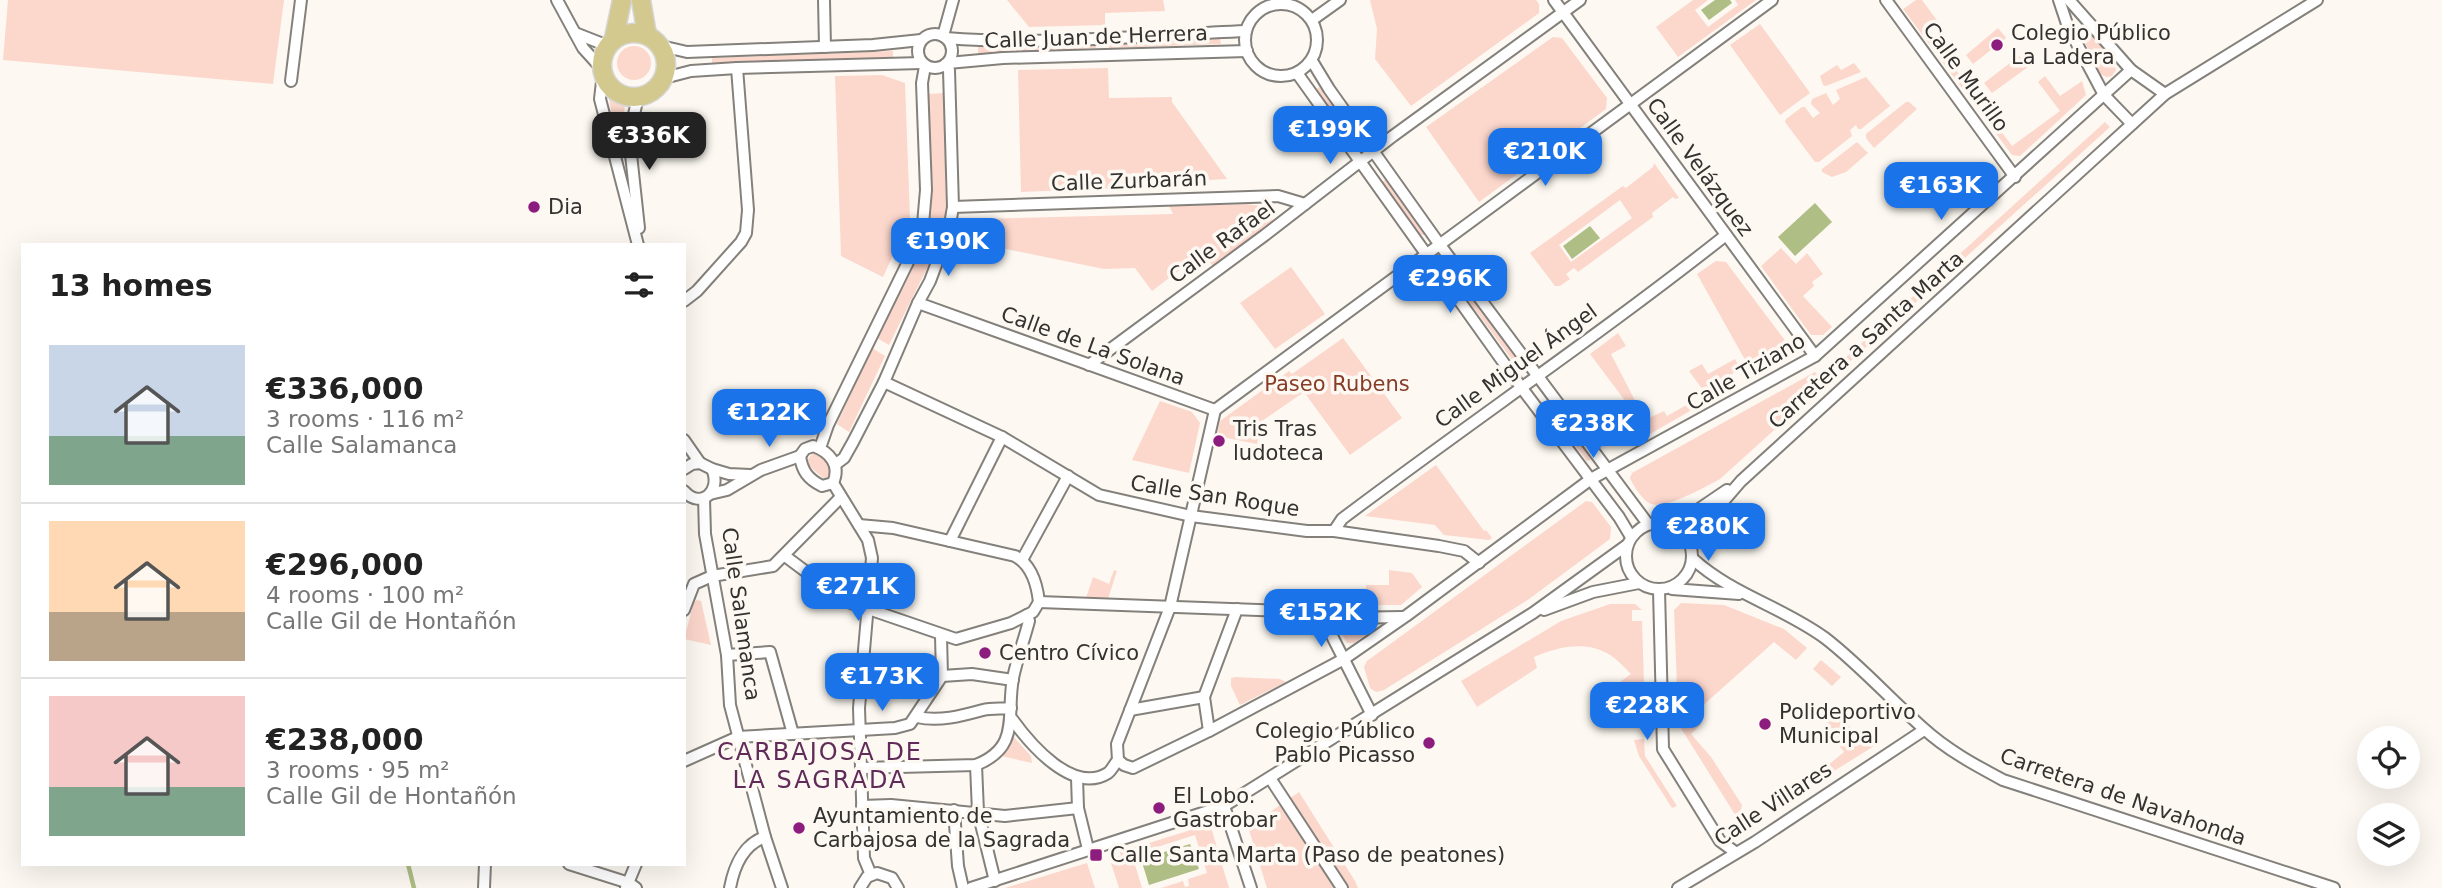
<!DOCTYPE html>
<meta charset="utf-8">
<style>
:root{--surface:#fff;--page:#f6f6f6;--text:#222;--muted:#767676;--line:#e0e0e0;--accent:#1a73e8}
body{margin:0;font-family:"DejaVu Sans",sans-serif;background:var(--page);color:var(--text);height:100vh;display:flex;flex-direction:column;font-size:26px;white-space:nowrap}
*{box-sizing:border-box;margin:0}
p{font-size:23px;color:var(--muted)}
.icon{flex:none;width:38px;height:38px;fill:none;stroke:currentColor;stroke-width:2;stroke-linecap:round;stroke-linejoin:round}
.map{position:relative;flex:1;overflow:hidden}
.side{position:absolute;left:21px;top:243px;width:665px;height:623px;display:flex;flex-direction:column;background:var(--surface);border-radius:0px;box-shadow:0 7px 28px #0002}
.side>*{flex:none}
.buttons{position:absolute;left:2357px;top:726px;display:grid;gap:14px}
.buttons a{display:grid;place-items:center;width:63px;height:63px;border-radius:50%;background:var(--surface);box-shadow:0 7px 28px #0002;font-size:35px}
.price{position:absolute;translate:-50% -60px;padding:0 16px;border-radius:14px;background:var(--accent);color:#fff;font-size:23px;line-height:46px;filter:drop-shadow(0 2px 4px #0008)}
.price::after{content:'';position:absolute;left:50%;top:42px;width:21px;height:16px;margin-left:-10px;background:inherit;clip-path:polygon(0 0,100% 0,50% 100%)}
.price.selected{background:#222;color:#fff}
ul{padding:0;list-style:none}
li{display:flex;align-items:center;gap:21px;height:175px;padding:0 28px}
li+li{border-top:2px solid var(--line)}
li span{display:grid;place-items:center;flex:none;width:196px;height:140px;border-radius:0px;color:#555}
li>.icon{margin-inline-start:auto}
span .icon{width:84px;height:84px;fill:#fffc;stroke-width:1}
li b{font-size:30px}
h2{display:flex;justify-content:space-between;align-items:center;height:84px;padding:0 28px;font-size:30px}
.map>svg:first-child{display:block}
</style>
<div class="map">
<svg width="2442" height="888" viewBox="0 0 2442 888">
<rect width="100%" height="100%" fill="#fdf9f2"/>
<!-- green -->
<g fill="#fcd7cc" fill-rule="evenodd">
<polygon points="8,0 284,0 273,84 3,60"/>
<polygon points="1007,0 1163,0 1165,11 1105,13 1105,25 1029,27"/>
<polygon points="1370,0 1536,0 1539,4 1539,13 1411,106 1375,59 1377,29"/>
<polygon points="1693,0 1708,0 1695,10 1708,27 1738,5 1735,0 1756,0 1678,57 1656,27"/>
<polygon points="1916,0 1922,0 1939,23 1928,32 2012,146 2060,111 2038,82 2045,76 2060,96 2082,81 2086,95 2020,156 2012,155 1903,9"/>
<polygon points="1760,24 1810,93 1780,115 1730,45"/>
<polygon points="1998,28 2006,38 1973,64 1966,55"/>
<polygon points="2082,29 2086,29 2112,58 2116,70 2112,76 2107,77 2100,74 2080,32"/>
<polygon points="1553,37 1562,38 1607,98 1606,109 1479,202 1426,127"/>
<polygon points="1220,39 1221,44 1109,48 1109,43"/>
<polygon points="1096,43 1096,48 978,54 978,46"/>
<circle cx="634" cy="63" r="17"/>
<polygon points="893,51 893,58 712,63 712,58"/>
<polygon points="2019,56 2028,67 1992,93 1984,83"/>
<polygon points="1854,63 1861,72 1826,86 1823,85 1820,76 1837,65 1841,70"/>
<polygon points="1108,68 1109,98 1172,97 1172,102 1227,179 1153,183 1148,178 1143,187 1021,192 1018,70"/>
<polygon points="882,75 905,83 910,218 883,277 841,256 835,76"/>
<polygon points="1866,77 1890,106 1861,129 1858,129 1856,125 1850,130 1852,136 1819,162 1815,162 1785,122 1786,119 1802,107 1805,107 1813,118 1820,113 1811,104 1812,99 1826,93 1833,105 1840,99 1836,90"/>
<polygon points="1319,87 1356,138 1355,142 1352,141 1315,90"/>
<path d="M944 93 946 208 943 228 931 260 889 345 877 338C895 302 919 264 928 224 937 190 929 131 928 94Z"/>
<polygon points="609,98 625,106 621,129 614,129"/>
<polygon points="1906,102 1909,102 1917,109 1874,148 1866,138 1866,134"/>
<path d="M2105 122 2110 127 1720 479C1705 487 1667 509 1651 504 1643 501 1633 485 1630 478L1632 473 1815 372 1822 379Z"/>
<polygon points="1857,142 1868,153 1846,172 1832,177 1822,172 1822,169"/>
<path d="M1654 163 1679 198 1675 199 1673 197 1652 213 1653 217 1578 272 1574 268 1566 274 1570 279 1560 286H1555L1530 253 1623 186 1626 188 1653 167ZM1620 200 1632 218 1571 262 1559 245Z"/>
<polygon points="1386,179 1425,232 1425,235 1421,235 1382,182"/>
<polygon points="1246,204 1269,207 1273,217 1270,225 1213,266 1202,253 1152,291 1135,268 1104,269 962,240 965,226 976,219 1173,214 1169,206"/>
<polygon points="1781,248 1796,264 1807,253 1823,274 1812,282 1814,286 1803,296 1832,327 1823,335 1811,335 1761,266"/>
<polygon points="1716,261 1726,262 1790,347 1789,358 1754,376 1697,274"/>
<polygon points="1291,267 1325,314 1275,349 1240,303"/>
<polygon points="1455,273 1521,362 1521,366 1516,365 1450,276"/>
<polygon points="1618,333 1626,346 1611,354 1645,420 1664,411 1667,416 1692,402 1695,408 1650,434 1590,354"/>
<polygon points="1343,338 1402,418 1350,455 1304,392 1262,421 1257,444 1217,436 1220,421 1289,371 1292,374"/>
<polygon points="872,348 885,356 849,432 837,424"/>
<polygon points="1735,359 1740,368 1706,394 1689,371 1702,364 1708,374"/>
<polygon points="1160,401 1192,412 1200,423 1189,473 1132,460"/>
<polygon points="1551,403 1590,458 1590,460 1587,461 1546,407"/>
<path d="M812 454H818C825 460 832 466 829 477L823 478 809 466 808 459Z"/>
<polygon points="1436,465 1484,531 1486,530 1492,538 1489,540 1444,535 1435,525 1365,516"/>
<polygon points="1586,501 1592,502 1611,527 1610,539 1529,599 1384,690 1376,692 1370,688 1364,667 1367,661"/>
<polygon points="889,563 903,587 897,607 887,602 890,574 886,565"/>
<polygon points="1114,570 1117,571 1108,599 1086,598 1093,577 1109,584"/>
<polygon points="1389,570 1412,573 1422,587 1401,605 1367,605 1366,585 1389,585"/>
<polygon points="697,600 701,601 711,645 684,639 694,602"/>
<polygon points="1681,603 1724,605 1784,629 1807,648 1796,660 1774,642 1700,708 1702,711 1678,713 1674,610"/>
<path d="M1610 604H1635L1642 610H1632V621H1642L1645 714 1620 682 1631 674C1625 668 1618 660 1610 655 1586 640 1558 647 1534 657L1537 668 1477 707 1461 681 1561 621Z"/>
<polygon points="1370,622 1373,625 1372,630 1354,643 1347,643 1337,627 1339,623"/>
<polygon points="1821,660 1841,677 1832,686 1813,669"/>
<polygon points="1235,677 1280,679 1286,682 1240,705 1231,686 1231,678"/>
<polygon points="1822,702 1850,727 1863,746 1872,741 1874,746 1778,806 1844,752 1835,740 1838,737 1817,708"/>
<polygon points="1701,724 1691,734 1711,757 1742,805 1739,821 1679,725"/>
<polygon points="1012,735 1031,756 1032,763 1001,756 1008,749"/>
<polygon points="1644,739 1645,756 1677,806 1672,808 1639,756 1634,740"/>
<polygon points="1299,792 1355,881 1358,888 1267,888 1248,827"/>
<polygon points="1210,824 1229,888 1161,888 1183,881 1185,887 1189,886 1188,879 1207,873 1195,835 1132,855 1142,888 1119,888 1111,863 1117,861 1116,857 1121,856 1120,852"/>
<polygon points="1087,863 1095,888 1005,888"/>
</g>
<!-- water -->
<g fill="#aebe84">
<polygon points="1715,0 1730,0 1732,3 1709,20 1701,10"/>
<polygon points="1815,203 1832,222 1795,256 1778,237"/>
<polygon points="1590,226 1600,238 1572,259 1563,246"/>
<polygon points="1190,844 1199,869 1149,885 1141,859"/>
</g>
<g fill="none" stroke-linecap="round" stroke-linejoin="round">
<!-- stream -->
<polyline stroke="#aebe84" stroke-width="4.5" points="408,864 414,888"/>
<!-- street casing -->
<g stroke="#84807b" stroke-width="14">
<g id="street">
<polyline points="557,0 583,48 602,69"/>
<polyline points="824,0 825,47"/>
<polyline points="1554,0 1815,356"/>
<polyline points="1886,0 2015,177"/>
<polyline points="2059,0 2068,27 2104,95 2132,124"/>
<polyline points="2069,0 2131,70 2165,94"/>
<circle cx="1281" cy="40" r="36"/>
<polyline points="1312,20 1340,0"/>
<polyline points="575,33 608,46"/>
<circle cx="935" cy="51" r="17"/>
<polyline points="943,36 953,0"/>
<path d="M946 38C1046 46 1147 35 1246 31"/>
<polyline points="661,46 687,52 873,45 921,40"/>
<polyline points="1312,61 1329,89 1440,245 1648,524"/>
<polyline points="948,63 1003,58 1247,51"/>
<polyline points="603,73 600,99 638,245"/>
<polyline points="1297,73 1521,387 1619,517 1631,537"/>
<polyline points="664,78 691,71 737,68 922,63"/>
<polyline points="291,81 301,0"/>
<polyline points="638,97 629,136 639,228"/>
<polyline points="953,207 1278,196 1305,204"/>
<polyline points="684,301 697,291 741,242 746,233 748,210 737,68"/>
<polyline points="918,303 1215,410"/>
<polyline points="1089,365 1265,235 1393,136 1580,0"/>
<polyline points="884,382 1002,437 1099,495 1191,516 1307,531 1334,531 1439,546 1464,551 1479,563"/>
<polyline points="1215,410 1170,607 1117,744 1118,760 1124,765 1133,768 1209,731 1344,659 1406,616 1591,479 1815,356 2131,70"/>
<polyline points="1215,410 1772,0"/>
<polyline points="684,440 700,463"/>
<polyline points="820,448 828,425 909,260 923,224 926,190 922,83 925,66"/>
<path d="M800 456 805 449 813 446C830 452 841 465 833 483"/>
<path d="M800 456C802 471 808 479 822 486L833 483"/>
<polyline points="836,464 844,458 853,442 884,382 918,303 930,281 949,230 953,207 949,70 946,64"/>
<polyline points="684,469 692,464 700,463 712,469 729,474 750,475"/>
<polyline points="833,483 868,540 872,558 859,708 864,858 871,875"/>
<path d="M684 491C701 510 722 491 712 469"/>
<polyline points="710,494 727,490 761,470 800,456"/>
<polyline points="704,498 705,534 727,655 730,705 765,837 782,888"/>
<circle cx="1659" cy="556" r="33"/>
<polyline points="1661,523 1699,509 1727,490"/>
<path d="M859 525 893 528 1015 556C1032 565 1037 584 1039 602"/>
<path d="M1334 531 1342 519C1469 423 1601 334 1726 235"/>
<polyline points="950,541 1002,437"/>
<polyline points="1691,546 1709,518 1741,481 2165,94 2317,0"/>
<polyline points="785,556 845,601 956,639 1011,623 1033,612 1039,602"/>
<path d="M1693 559C1731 594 1783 607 1825 638 1860 665 1890 699 1923 728 1947 750 1975 765 2003 780L2334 888"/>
<polyline points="1022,560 1068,476"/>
<polyline points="1672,589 1739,594"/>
<polyline points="1659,590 1663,749 1720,841 1735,852"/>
<path d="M1039 602 1289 611C1306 614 1318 616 1329 630L1372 715"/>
<polyline points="684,610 694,584 712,576 773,566 841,497"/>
<polyline points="1544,610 1593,592 1639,583"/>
<polyline points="1323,623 1340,618 1403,617"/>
<polyline points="727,655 770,652 793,734"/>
<polyline points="942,676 972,674 1013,680"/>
<polyline points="1130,710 1204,697"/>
<path d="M917 717C939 722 961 716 983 710 991 708 1003 709 1011 708"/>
<path d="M1012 719C1030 744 1073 795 1108 773 1112 770 1115 763 1118 760"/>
<polyline points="1209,731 1204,697 1237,609"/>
<polyline points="684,761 738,737 895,728 910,724 942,676 941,636"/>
<polyline points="976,765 978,812 995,881"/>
<path d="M861 768 976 765C1021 747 1006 716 1013 678 1017 659 1024 640 1029 621L1027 615"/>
<polyline points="1077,778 1078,808 1088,849"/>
<polyline points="1270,778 1342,888"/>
<polyline points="862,806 891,805 1005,816 1078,808"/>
<polyline points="1224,806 1251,888"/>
<polyline points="954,810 958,866 963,888"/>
<polyline points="569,864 629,883 636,888"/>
<polyline points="484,888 485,864"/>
<polyline points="626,888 636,864"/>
<path d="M730 888C734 866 744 844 765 837"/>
<polyline points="860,888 867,877 877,873 892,878 898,888"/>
<polyline points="971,888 1224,806 1533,613 1627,545"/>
<polyline points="1678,888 1755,842 1924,730"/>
</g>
</g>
<!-- primary casing -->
<g stroke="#d6d6d6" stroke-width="21">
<g id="primary">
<polyline points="641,0 647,35"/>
<circle cx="634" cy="65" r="32"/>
<polyline points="614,38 622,0"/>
</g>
</g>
<!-- street -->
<use href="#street" stroke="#fff" stroke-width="10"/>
<!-- primary -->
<use href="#primary" stroke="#d3c88e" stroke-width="18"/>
</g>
<!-- markers -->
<g fill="#8c1c7e" stroke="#fdf9f2" stroke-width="2.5">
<circle cx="1997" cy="45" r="7"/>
<circle cx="534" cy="207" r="7"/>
<circle cx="1219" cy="441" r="7"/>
<circle cx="985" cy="653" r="7"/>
<circle cx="1765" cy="724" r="7"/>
<circle cx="1429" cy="743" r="7"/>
<circle cx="1159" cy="808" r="7"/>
<circle cx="799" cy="828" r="7"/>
<rect x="1089" y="848" width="14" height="14" rx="3.5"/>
</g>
<g text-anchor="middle" stroke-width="7" stroke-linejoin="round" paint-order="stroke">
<!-- poi labels -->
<g font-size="21" fill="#343230" stroke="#fdf9f2" text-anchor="start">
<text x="2011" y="40">Colegio Público<tspan x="2011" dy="24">La Ladera</tspan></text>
<text x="548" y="214">Dia</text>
<text x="1233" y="436">Tris Tras<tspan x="1233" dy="24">ludoteca</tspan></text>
<text x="999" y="660">Centro Cívico</text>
<text x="1779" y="719">Polideportivo<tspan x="1779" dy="24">Municipal</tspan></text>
<text x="1415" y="738" text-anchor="end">Colegio Público<tspan x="1415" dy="24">Pablo Picasso</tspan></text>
<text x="1173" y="803">El Lobo.<tspan x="1173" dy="24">Gastrobar</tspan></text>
<text x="813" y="823">Ayuntamiento de<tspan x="813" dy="24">Carbajosa de la Sagrada</tspan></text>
<text x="1110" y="862">Calle Santa Marta (Paso de peatones)</text>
</g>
<!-- street labels -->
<g font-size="21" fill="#343230" stroke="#fdf9f2">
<text transform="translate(1096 37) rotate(-2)" y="7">Calle Juan de Herrera</text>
<text transform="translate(1966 77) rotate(54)" y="7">Calle Murillo</text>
<text transform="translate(1700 167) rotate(54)" y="7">Calle Velázquez</text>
<text transform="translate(1129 181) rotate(-2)" y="7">Calle Zurbarán</text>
<text transform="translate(1222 242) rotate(-36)" y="7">Calle Rafael</text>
<text transform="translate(1866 340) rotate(-42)" y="7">Carretera a Santa Marta</text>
<text transform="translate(1093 346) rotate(20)" y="7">Calle de La Solana</text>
<text transform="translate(1516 366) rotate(-36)" y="7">Calle Miguel Ángel</text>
<text transform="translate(1746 372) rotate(-30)" y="7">Calle Tiziano</text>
<text transform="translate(1215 496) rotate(9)" y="7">Calle San Roque</text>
<text transform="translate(741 614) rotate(82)" y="7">Calle Salamanca</text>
<text transform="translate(2123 797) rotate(19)" y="7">Carretera de Navahonda</text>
<text transform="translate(1773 804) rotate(-33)" y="7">Calle Villares</text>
</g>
<!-- park labels -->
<g font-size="21" fill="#873c27" stroke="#fdf9f2">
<text x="1337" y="391">Paseo Rubens</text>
</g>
<!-- quarter labels -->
<g font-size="24" letter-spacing="2" fill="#612b59" stroke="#fdf9f2">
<text x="820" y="760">CARBAJOSA DE<tspan x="820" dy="28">LA SAGRADA</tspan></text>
</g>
</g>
</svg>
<div class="buttons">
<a><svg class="icon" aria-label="locate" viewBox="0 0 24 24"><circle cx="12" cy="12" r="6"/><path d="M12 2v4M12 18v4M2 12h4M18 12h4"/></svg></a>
<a><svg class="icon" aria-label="layers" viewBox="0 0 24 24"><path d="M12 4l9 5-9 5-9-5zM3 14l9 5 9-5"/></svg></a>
</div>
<b class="price" style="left:1330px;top:166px">€199K</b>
<b class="price selected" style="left:649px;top:172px">€336K</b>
<b class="price" style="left:1545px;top:188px">€210K</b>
<b class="price" style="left:1941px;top:222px">€163K</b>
<b class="price" style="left:948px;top:278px">€190K</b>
<b class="price" style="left:1450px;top:315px">€296K</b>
<b class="price" style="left:769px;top:449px">€122K</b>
<b class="price" style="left:1593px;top:460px">€238K</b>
<b class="price" style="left:1708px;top:563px">€280K</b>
<b class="price" style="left:858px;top:623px">€271K</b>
<b class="price" style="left:1321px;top:649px">€152K</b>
<b class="price" style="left:882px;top:713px">€173K</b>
<b class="price" style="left:1647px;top:742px">€228K</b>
<section class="side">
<h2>13 homes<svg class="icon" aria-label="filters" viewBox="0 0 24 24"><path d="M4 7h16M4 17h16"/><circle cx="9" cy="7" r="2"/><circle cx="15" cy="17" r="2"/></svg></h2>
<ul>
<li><span style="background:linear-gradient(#c9d6e8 65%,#7fa58c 0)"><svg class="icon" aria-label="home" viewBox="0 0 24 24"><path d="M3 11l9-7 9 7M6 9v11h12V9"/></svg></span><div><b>€336,000</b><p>3 rooms · 116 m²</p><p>Calle Salamanca</p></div></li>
<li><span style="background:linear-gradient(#ffd9b3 65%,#b9a48a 0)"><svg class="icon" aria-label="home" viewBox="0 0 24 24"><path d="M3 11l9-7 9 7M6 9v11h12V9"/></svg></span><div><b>€296,000</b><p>4 rooms · 100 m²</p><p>Calle Gil de Hontañón</p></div></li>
<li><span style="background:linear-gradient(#f6c9c9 65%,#7fa58c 0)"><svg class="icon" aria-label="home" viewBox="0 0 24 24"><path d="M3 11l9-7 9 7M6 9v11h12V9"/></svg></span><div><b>€238,000</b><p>3 rooms · 95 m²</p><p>Calle Gil de Hontañón</p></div></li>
</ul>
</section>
</div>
